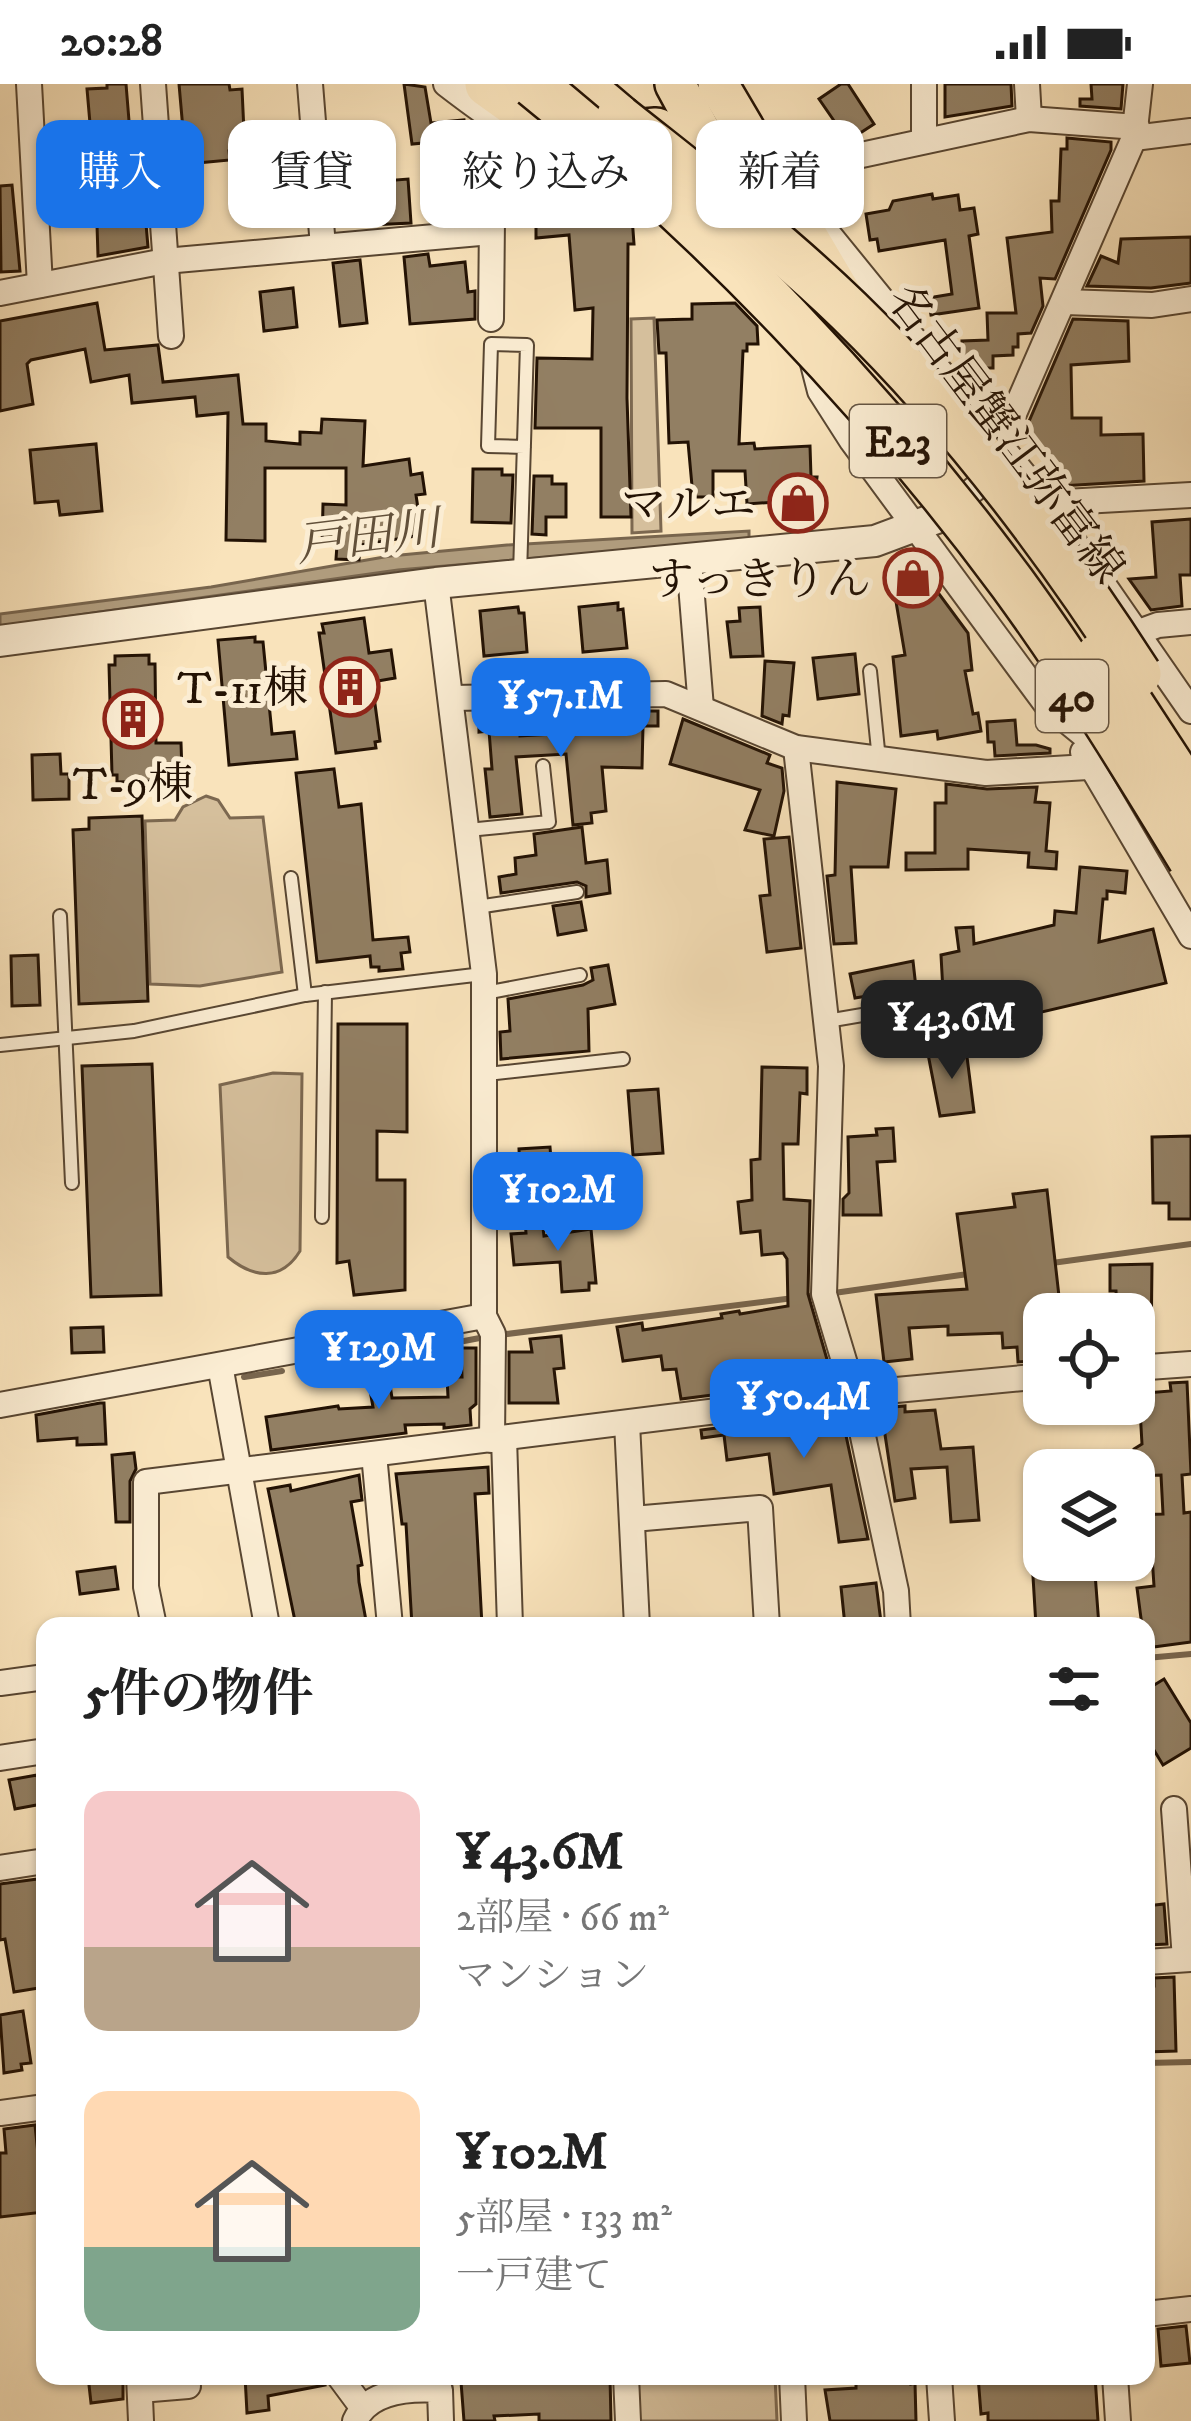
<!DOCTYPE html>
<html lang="ja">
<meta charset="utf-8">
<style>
:root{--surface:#fff;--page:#f6f6f6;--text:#222;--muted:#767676;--accent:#1a73e8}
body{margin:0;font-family:"IM FELL DW Pica","Noto Serif JP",serif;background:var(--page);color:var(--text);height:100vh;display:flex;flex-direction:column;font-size:45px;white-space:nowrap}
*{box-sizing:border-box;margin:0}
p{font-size:39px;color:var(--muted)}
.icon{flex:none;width:66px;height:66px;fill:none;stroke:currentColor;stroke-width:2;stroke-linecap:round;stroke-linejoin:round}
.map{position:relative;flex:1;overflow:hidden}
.details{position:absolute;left:36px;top:1533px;width:1119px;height:768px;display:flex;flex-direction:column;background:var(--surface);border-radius:24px;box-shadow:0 3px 9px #0004}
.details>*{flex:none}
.guide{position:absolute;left:36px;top:36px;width:1119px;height:108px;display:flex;gap:24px}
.buttons{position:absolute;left:1023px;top:1209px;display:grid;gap:24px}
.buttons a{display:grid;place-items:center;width:132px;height:132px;border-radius:24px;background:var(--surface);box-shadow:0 3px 9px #0004;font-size:60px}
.price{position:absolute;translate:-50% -102px;padding:0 27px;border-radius:24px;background:var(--accent);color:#fff;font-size:39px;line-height:78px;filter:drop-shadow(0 3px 6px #0008)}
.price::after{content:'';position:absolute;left:50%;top:72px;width:36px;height:27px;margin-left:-18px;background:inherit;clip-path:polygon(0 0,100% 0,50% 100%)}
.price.current{background:#222;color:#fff}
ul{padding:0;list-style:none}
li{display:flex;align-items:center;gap:36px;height:300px;padding:0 48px}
li span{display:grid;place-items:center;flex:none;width:336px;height:240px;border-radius:24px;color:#555}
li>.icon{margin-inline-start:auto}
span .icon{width:144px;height:144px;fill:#fffc;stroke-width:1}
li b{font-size:51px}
h2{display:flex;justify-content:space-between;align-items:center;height:144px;padding:0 48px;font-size:51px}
.tag{padding:0 42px;border-radius:24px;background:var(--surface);box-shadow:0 3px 9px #0004;font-size:42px;line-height:108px}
.tag.current{background:var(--accent);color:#fff}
.status{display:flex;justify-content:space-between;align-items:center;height:84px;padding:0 60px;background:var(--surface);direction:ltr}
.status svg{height:33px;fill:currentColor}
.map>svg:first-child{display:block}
</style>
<div class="status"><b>20:28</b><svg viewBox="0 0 49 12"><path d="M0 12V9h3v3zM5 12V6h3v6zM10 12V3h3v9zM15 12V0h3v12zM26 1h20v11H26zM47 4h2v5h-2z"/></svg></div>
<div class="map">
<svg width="1191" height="2337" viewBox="0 0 1191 2337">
<rect width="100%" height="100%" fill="#f9e3bb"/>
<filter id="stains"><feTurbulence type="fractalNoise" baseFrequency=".00167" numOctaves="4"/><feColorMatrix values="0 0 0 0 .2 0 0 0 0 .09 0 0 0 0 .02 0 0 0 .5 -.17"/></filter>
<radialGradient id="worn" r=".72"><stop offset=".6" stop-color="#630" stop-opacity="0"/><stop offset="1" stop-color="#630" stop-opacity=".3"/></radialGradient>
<!-- green -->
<g fill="#d5bf9c" stroke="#7c6850" stroke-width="3">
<polygon points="654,234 661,447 632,449 631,235"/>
<polygon points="206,712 218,716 230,734 263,733 282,888 200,902 150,900 145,737 175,736 183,723"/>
<path d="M273 989 302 990 300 1167C281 1198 253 1194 228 1173L220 1001Z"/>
<polygon points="637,2292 775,2292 777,2337 639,2337"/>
</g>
<!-- water -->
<polygon fill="#b09c7d" stroke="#78654d" stroke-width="3" points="749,447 749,456 398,486 0,542 0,530 211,503 390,472 507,461"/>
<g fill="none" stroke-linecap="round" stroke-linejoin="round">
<!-- stream -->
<g stroke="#78654d" stroke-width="6">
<polyline points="1052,1179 1191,1160"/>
<polyline points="834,1209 968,1190"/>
<polyline points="499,1251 817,1211"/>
<polyline points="464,1257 485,1253"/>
<polyline points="363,1273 446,1260"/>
<polyline points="340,1277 348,1276"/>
<polyline points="299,1284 326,1279"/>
<polyline points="244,1293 282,1287"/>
<polyline points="1146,1574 1191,1570"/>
<polyline points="1146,1979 1191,1978"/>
</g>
</g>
<!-- building -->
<g fill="#927f63" stroke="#231204" stroke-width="3">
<polygon points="107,0 126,0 133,86 94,89 92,71 60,75 58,55 91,51 87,5 107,4"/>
<polygon points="179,0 229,0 230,6 242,5 244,48 234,49 236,67 229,67 230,76 186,80"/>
<polygon points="404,0 425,3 431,39 464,36 466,55 412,60"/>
<polygon points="841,0 848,0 874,40 848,57 819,15"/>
<polygon points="945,0 1011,0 1012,22 945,33"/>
<polygon points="1091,0 1123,0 1121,25 1080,22 1080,15 1092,15"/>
<polygon points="1067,54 1111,58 1111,66 1055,195 1040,194 1043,222 1031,249 1018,250 1018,263 1013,263 1013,271 993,272 993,284 974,284 974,274 963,274 962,257 988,256 987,229 1016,229 1007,154 1052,148 1051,117 1059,117 1061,65 1067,65"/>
<polygon points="559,89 562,115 595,112 594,106 611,104 611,110 620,110 631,119 634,160 628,160 627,314 631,433 601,433 601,344 535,344 537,274 592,275 593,224 575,226 569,151 536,154 536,90"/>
<polygon points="408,95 411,139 349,142 346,100"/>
<polygon points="12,101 20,187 1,188 0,102"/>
<polygon points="87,104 88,135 62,136 60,105"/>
<polygon points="932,110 933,115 958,111 960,126 974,124 978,150 969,152 979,224 931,231 928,214 952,210 945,156 879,167 877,155 870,156 866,130 889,126 893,117"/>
<polygon points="118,140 146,140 148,163 98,172 97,141"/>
<polygon points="1191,153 1191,199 1151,204 1087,202 1101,172 1118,179 1121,155"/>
<polygon points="428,170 430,182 465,178 468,208 475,207 475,235 410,240 404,173"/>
<polygon points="360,176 367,239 340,242 333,179"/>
<polygon points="293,204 297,243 264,247 260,208"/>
<polygon points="97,219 105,266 158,261 163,298 238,291 243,340 266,340 266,357 300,360 300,348 321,349 322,335 365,337 363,382 409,375 411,391 422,389 425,410 416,411 422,451 360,461 359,476 336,475 337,461 322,460 323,420 346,421 346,384 265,384 265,457 226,456 228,329 197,332 195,313 132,319 129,291 91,298 85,265 31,276 27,280 33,320 0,327 0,237"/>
<polygon points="735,219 757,242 758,260 747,260 747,267 743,267 739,360 754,359 755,365 810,362 811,393 817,393 812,441 787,443 786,431 778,431 777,418 747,420 745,387 713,387 713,413 693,413 688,358 669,359 666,269 659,269 657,236 692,235 692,220"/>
<polygon points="1073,235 1128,237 1129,277 1071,281 1072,334 1101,334 1101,351 1143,350 1144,397 1060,402 1031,355 1027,342"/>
<polygon points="96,360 102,427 60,431 58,417 35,419 30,366"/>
<polygon points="473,385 502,385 502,391 513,391 511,439 472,438"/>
<polygon points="534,392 552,392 552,400 566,400 566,433 546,433 546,451 532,450"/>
<polygon points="1191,435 1191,491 1180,491 1182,522 1151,526 1129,495 1156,493 1152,438"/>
<polygon points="916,479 921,492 925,491 927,504 934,503 968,549 972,586 965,587 973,630 978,629 981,647 938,655 937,647 901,652 893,573 905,571 891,488 895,487 895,482"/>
<polygon points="618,519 618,526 623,525 627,564 583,568 579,523"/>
<polygon points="518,523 519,529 524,529 527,568 484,572 480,527"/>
<polygon points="760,523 763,572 731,573 727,538 740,537 739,524"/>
<polygon points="364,534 369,569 391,566 395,594 372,598 380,657 375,658 376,664 336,669 319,549 324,549 322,540"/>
<polygon points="255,553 255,558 263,558 272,650 294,648 297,675 229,681 218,556"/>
<polygon points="855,570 859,610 818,615 813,574"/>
<polygon points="149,571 149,580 155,580 156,659 181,659 182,688 157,688 152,690 152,697 117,698 117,691 112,691 109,581 115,581 115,572"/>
<polygon points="765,577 794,579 789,632 783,631 782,640 762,632"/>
<polygon points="626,627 658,627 658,642 643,642 642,684 602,683 606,727 591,729 592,739 573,741 566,670 516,673 522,730 490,733 485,685 492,685 489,647 479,648 479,630 519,629 520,652 624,646"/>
<polygon points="683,635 770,671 767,679 782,684 784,707 774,752 745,746 760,706 670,680"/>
<polygon points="1015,636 1017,661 1036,661 1050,665 1050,669 995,672 994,658 988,658 987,638"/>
<polygon points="60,670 61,690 69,690 69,715 33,716 32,671"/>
<polygon points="334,685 339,723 361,720 373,856 408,853 410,868 401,869 403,885 379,887 379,883 371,883 370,872 317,878 296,689"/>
<polygon points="837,698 896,705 888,783 851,783 856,859 834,860 827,792 835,791"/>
<polygon points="946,700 987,705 1037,703 1035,718 1050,719 1046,767 1057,768 1056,785 1028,783 1029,769 968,765 968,785 906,786 906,769 935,769 935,719 946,719"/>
<polygon points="142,732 148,917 79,920 73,746 89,745 89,734"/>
<polygon points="582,743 586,779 607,776 610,809 586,813 586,802 577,798 501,809 499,793 516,790 515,774 536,771 534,750"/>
<polygon points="789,753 801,864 767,868 760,812 770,811 764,755"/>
<polygon points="1080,783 1127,787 1125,809 1107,807 1107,815 1103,815 1099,858 1153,845 1166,899 1003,937 999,919 994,921 990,906 943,908 941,871 959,867 956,844 973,843 974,860 1054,841 1055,827 1076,829"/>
<polygon points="581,818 586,846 558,851 553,822"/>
<polygon points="38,871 40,921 12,922 11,872"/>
<polygon points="913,877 916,904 855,914 850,890"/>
<polygon points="608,881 615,920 588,925 589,967 501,975 500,948 510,947 508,915 583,901 593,896 591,884"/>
<polygon points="919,923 924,958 893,963 887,929"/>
<polygon points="338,940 407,940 407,1048 377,1047 377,1096 405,1096 405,1206 354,1211 349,1177 337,1179"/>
<polygon points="966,965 974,1028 940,1032 928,970"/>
<polygon points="152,980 161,1211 91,1213 82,982"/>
<polygon points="762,983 807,984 807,1010 800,1009 798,1060 783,1060 784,1115 810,1117 808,1210 833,1296 785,1302 777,1290 726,1298 728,1309 681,1315 676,1285 663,1286 661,1272 623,1277 617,1243 642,1239 643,1246 722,1234 721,1230 739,1227 740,1230 788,1222 787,1175 783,1169 762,1171 760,1147 741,1149 738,1118 752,1116 751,1076 760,1075"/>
<polygon points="658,1005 663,1069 633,1071 628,1007"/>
<polygon points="893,1044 895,1077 877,1078 881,1131 843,1131 843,1115 849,1109 848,1053 877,1051 876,1045"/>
<polygon points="1191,1052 1191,1135 1169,1135 1169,1119 1153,1119 1152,1053"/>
<polygon points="550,1063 552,1087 520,1089 519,1065"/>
<polygon points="1047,1106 1061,1230 1044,1230 1044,1276 1018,1278 1017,1263 1003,1264 1002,1249 948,1251 948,1242 909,1244 912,1275 884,1278 876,1211 967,1205 957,1130 1015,1123 1013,1110"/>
<polygon points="542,1135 544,1152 591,1145 596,1199 589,1199 589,1206 562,1208 560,1178 514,1181 511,1150 526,1149 525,1136"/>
<polygon points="1152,1180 1151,1266 1134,1267 1134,1230 1117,1230 1116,1207 1110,1207 1110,1181"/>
<polygon points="103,1243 104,1268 72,1269 71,1244"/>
<polygon points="561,1252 564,1284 554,1285 558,1319 509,1319 509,1268 532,1268 530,1255"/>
<polygon points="461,1264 476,1264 476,1320 470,1325 471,1341 444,1344 444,1340 405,1341 406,1349 271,1366 266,1333 338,1322 339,1325 373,1323 366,1284 387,1281 392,1314 448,1313 447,1293 462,1293"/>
<polygon points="1187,1298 1191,1390 1182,1391 1184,1429 1191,1428 1191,1558 1146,1564 1146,1542 1142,1542 1137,1504 1154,1502 1151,1457 1134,1458 1134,1431 1163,1430 1161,1391 1136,1392 1134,1365 1142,1360 1140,1326 1134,1326 1134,1310 1171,1307 1170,1299"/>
<polygon points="100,1319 104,1319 106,1360 77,1361 77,1354 38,1357 36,1331"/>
<polygon points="905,1322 905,1328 935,1326 941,1365 973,1363 979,1436 951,1438 947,1383 911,1385 915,1414 895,1417 881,1324"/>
<polygon points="841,1328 868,1455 839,1458 831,1401 774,1410 769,1370 727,1376 724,1351 702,1354 701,1346"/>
<polygon points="134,1369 136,1385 130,1397 130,1438 116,1438 112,1371"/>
<polygon points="488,1383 489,1409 475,1410 482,1542 412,1542 406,1440 402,1440 396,1390"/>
<polygon points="359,1391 362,1416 351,1418 362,1481 358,1482 359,1498 367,1542 296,1542 268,1405 290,1401 291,1407"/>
<polygon points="1032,1476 1094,1476 1099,1542 1036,1542"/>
<polygon points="115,1483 118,1505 80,1510 77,1488"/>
<polygon points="876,1499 881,1538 845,1542 841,1503"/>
<polygon points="1164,1595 1191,1639 1191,1664 1163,1681 1146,1653 1146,1606"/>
<polygon points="37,1691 42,1720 15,1725 9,1696"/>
<polygon points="45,1794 45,1903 14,1908 5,1855 0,1856 0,1800"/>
<polygon points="1164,1820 1167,1860 1148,1861 1146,1822"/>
<polygon points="1174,1893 1176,1967 1146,1968 1146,1902 1154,1902 1154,1894"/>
<polygon points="23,1927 31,1979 21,1980 22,1986 4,1989 0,1931"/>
<polygon points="35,2041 44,2128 0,2133 0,2069 6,2069 4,2045"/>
<polygon points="1186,2242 1190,2279 1161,2282 1158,2245"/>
<polygon points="88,2292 123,2292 123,2315 91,2319"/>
<polygon points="245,2292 323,2292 325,2301 268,2312 269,2326 247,2329"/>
<polygon points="541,2292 610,2292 611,2337 539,2337 539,2330 494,2332 495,2337 464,2337 461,2298"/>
<polygon points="883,2292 911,2292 911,2300 915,2299 916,2337 830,2337 825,2306 856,2304 856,2296"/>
<polygon points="978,2292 1095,2292 1098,2337 988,2337 988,2329 981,2330"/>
</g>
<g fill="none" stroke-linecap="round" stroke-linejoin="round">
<!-- service casing -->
<g stroke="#584632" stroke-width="16">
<g id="service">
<polyline points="520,490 527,261 491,260 488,362 524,363"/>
<polyline points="870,587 879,676"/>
<polyline points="468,746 549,738 543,682"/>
<polyline points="291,794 305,911"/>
<polyline points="477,823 577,808"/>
<polyline points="60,832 72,1099"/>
<polyline points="485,909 580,891"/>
<polyline points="827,937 874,929 880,920 914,914"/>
<polyline points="0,961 134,947 305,911 483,890"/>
<polyline points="487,990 623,975"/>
<polyline points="322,1133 325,908"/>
</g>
</g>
<!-- minor casing -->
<g stroke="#584632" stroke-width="28">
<g id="minor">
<polyline points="29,0 40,201"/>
<polyline points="153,0 171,252"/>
<polyline points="310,0 323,163"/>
<path d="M446 0C503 44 556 82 630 89"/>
<polyline points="924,0 924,57"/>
<polyline points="1027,0 1029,35"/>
<polyline points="1134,54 1191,47"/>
<polyline points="773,90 1029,35 1137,43"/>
<polyline points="805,121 1047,419 1191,627"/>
<polyline points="0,209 165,177 491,148"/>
<polyline points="1065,218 1152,221 1191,215"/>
<polyline points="491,235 493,36"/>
<polyline points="811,272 820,307 852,357 1046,620 1112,674"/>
<polyline points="1047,419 1191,411"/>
<polyline points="947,428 985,396 1134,54 1140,0"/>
<polyline points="689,476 701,624"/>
<polyline points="436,499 484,890 484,1232 493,1250 492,1356"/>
<polyline points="1139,548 1158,541 1191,538"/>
<polyline points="452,614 666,610 796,664 986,689 1088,683"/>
<polyline points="796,664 831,982 824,1210 854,1310 896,1507 898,1542"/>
<polyline points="1083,668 1191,852"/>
<polyline points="220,1281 267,1542"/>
<polyline points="1134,1284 1191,1280"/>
<polyline points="0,1321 484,1232"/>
<polyline points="627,1339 637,1542"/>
<polyline points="504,1354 510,1542"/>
<polyline points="374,1370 390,1542"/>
<polyline points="633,1435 760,1424 767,1542"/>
<polyline points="154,1542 146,1503 146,1398 854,1310 1044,1292"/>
<polyline points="0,1599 45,1593"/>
<polyline points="0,1674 45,1667"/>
<polyline points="1174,1725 1185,1875"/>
<polyline points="0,1784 45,1777"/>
<polyline points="1146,1878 1191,1875"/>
<polyline points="0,2029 45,2023"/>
<polyline points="1146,2230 1191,2225"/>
<polyline points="139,2292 141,2337"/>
<polyline points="339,2292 362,2323"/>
<polyline points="626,2292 628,2337"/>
<polyline points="792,2292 794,2337"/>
<polyline points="939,2292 942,2337"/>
<polyline points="1115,2292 1118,2337"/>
<polyline points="140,2306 188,2302 187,2292"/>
<path d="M355 2337C369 2306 410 2304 440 2306L441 2337"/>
</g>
</g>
<!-- tertiary casing -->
<g stroke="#584632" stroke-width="34">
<polyline id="tertiary" points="0,557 436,499 875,457 942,432"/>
</g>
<!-- primary casing -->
<g stroke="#231204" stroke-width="44">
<g id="primary">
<polyline points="675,0 723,89"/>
<polyline points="718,0 842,211"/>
</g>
</g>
<!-- motorway casing -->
<g stroke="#231204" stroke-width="50">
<g id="motorway">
<polyline points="488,0 544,40 567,47 609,51 656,47 716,75"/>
<polyline points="579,0 619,34"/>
</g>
</g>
<!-- service -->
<use href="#service" stroke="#fbedd3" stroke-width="12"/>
<!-- minor -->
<use href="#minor" stroke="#fbedd3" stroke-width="24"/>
<!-- tertiary -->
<use href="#tertiary" stroke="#fbedd3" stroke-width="30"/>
<!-- primary -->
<use href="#primary" stroke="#f9e3bb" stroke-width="39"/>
<!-- motorway -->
<use href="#motorway" stroke="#f9e3bb" stroke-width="45"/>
<!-- motorway-bridge casing -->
<g stroke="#231204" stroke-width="50" stroke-linecap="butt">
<g id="motorway-bridge">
<path d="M533 0C710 142 877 317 1012 499 1077 588 1134 681 1191 775"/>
<path d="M619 34C697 96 777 157 849 227 959 334 1055 461 1138 590"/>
<polyline points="1099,572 1191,713"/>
</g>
</g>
<!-- motorway-bridge -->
<use href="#motorway-bridge" stroke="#f9e3bb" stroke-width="45"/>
</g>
<!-- icons -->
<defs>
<g id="shop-ring" transform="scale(3)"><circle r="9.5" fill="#fbedd3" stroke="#8f2418" stroke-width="1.5"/><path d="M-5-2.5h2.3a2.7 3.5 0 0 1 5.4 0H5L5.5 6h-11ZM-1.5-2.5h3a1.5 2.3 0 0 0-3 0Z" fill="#8f2418"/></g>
<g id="building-ring" transform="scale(3)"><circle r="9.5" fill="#fbedd3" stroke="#8f2418" stroke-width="1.5"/><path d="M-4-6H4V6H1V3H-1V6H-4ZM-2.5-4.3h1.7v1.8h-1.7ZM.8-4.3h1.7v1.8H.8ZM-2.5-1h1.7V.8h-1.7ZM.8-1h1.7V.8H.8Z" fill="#8f2418"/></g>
</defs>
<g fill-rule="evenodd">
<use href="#shop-ring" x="798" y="419"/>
<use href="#shop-ring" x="913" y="494"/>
<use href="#building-ring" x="350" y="603"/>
<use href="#building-ring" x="133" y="635"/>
</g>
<g text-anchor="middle" stroke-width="10" stroke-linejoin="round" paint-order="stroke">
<!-- shield labels -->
<g fill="#fbedd3" stroke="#645442" stroke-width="3">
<rect x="850" y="321" width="96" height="72" rx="9"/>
<rect x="1036" y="576" width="72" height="72" rx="9"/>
</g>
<g font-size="42" font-weight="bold" fill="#231204">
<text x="898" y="372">E23</text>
<text x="1072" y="627">40</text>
</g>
<!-- street labels -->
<g font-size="45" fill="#231204" stroke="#fbedd3">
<text transform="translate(1007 349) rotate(53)" y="16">名古屋蟹江弥富線</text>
</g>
<!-- poi labels -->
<g font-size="45" fill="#231204" stroke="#fbedd3" text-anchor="end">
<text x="756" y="435">マルエ</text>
<text x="871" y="510">すっきりん</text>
<text x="308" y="619">T-11棟</text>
<text x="133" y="715" text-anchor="middle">T-9棟</text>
</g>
<!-- water labels -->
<g font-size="48" font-style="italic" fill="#62503a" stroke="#fbedd3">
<text transform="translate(368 451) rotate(-7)" y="17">戸田川</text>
</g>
</g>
<rect width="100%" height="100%" filter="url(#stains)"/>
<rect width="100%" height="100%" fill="url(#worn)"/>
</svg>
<div class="buttons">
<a><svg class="icon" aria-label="locate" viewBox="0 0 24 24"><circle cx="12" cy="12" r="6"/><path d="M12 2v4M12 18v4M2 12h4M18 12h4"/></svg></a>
<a><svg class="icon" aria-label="layers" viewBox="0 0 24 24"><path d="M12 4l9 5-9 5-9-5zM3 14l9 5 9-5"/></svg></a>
</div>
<b class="price" style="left:561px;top:676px">¥57.1M</b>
<b class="price current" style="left:952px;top:998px">¥43.6M</b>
<b class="price" style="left:558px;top:1170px">¥102M</b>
<b class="price" style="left:379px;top:1328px">¥129M</b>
<b class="price" style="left:804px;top:1377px">¥50.4M</b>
<div class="guide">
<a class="tag current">購入</a>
<a class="tag">賃貸</a>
<a class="tag">絞り込み</a>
<a class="tag">新着</a>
</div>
<section class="details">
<h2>5件の物件<svg class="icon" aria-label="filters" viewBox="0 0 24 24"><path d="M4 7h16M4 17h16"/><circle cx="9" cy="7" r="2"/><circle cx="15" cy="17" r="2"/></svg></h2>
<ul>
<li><span style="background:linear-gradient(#f6c9c9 65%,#b9a48a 0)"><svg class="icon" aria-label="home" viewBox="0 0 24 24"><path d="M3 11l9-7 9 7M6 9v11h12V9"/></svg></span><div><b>¥43.6M</b><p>2部屋 · 66 m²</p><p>マンション</p></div></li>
<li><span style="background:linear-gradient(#ffd9b3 65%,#7fa58c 0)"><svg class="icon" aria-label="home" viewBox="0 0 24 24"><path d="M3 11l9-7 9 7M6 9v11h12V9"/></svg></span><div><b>¥102M</b><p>5部屋 · 133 m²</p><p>一戸建て</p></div></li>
</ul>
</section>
</div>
